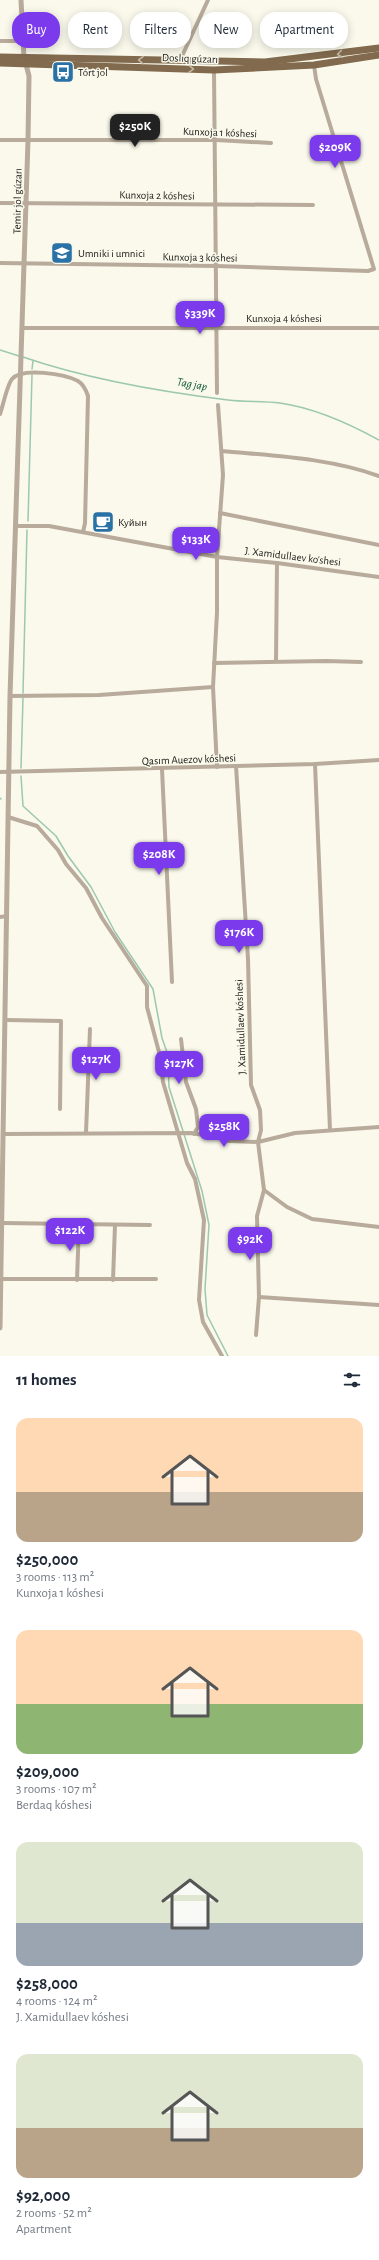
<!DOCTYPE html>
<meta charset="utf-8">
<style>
:root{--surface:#fff;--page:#f6f6f7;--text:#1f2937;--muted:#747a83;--accent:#7c3aed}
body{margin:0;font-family:"Alegreya Sans",sans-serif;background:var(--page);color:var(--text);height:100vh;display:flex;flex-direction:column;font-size:15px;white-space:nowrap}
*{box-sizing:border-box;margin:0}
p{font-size:13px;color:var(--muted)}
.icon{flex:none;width:22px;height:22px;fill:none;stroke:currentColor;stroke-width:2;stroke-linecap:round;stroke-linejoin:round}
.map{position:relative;height:1356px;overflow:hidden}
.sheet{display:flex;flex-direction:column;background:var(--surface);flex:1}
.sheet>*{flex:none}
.guide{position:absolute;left:12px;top:12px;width:355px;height:36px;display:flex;gap:8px}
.price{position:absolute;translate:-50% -34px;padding:0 9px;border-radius:8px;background:var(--accent);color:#fff;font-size:13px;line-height:26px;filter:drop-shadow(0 1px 2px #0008)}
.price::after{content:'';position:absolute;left:50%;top:24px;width:12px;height:9px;margin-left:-6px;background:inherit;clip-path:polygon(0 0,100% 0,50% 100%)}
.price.selected{background:#222;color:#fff}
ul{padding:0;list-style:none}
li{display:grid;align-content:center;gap:8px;height:212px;padding:0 16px}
li span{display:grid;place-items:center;height:124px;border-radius:12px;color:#555}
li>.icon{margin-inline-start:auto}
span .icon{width:72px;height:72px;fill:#fffc;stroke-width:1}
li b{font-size:17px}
h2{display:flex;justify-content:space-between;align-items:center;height:48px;padding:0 16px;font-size:17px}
.pill{padding:0 14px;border-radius:16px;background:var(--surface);box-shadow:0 2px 10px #0003;font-size:14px;line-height:36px}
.pill.selected{background:var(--accent);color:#fff}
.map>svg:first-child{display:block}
</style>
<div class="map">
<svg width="379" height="1356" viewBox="0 0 379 1356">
<rect width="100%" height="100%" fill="#faf9ec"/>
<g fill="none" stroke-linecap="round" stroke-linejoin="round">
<!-- stream -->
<g stroke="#9cc8ae" stroke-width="1.5">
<polyline points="0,350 19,356"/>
<path d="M23 357C84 378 163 392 228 400 245 402 263 401 280 403 315 408 348 423 379 440"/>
<polyline points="32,369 33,361"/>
<polyline points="28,521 32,375"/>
<polyline points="23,693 27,530"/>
<polyline points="21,768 23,698"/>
<polyline points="21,776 23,806 56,836 68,856 91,887 115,932 153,989 162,1038 168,1055 169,1087 202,1191 209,1225 205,1289 207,1315 228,1356"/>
<polyline points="0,798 1,799"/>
</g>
<!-- minor -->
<g stroke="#b8ab9b" stroke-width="4">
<polyline points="0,41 24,41"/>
<polyline points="181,61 183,54 208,0"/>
<polyline points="214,70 217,393"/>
<polyline points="0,140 216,140 271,143"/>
<polyline points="0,203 313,205"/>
<polyline points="0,263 216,266 368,271 374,269 316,79 314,65"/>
<polyline points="22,328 379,328"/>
<path d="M0 414C3 406 7 385 12 379 22 367 65 374 78 381 83 384 86 390 88 396L85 523 83 532"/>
<path d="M222 451C275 456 329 458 379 476"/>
<polyline points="220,513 379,545"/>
<polyline points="15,526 49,526 217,557 277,563 379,577"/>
<polyline points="276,661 277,563"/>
<polyline points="214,663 326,661 361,662"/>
<polyline points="10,696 99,695 213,687"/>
<polyline points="315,764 330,1130"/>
<polyline points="236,766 248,959 251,1085 260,1110 261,1130 258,1142 264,1190 287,1207 312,1219 379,1227"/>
<polyline points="217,767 213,687 217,612 217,557 223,475 218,405"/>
<polyline points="162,769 172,982"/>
<polyline points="0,772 315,764 379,760"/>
<polyline points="8,817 37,826 58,850 66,864 86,888 102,918 147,986 147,1007 159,1052 163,1082 187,1163 195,1179 204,1220 199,1300 203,1322 222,1356"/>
<polyline points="0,917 7,916"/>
<polyline points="6,1020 61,1021 60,1109"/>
<polyline points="181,1039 186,1082 196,1109 198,1127 194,1134"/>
<polyline points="86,1133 90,1029"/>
<polyline points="4,1134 191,1133 216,1137 229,1141 258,1142 295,1133 379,1127"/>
<polyline points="2,1223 150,1225"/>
<polyline points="1,1279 156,1279"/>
<polyline points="77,1280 79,1224"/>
<polyline points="113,1280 115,1225"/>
<polyline points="259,1297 379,1305"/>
<polyline points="256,1335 259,1297 257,1216 264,1190"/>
</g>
<!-- tertiary -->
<polyline stroke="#b8ab9b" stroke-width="5" points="0,1328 10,696 28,140 29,76 24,57 21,0"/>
<!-- primary -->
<g stroke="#816a4e" stroke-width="7">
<polyline points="0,57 265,62 379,48"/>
<polyline points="0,63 214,70 314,65 379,55"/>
</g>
</g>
<!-- one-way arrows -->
<defs><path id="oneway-chevron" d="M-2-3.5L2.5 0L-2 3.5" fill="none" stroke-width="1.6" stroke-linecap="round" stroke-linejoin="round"/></defs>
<g stroke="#c4b9a5">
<use href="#oneway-chevron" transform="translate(340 54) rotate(172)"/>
<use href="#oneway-chevron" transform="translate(141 60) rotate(-178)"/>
<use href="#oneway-chevron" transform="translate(191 69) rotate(2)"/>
</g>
<!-- icons -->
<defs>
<g id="bus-square" transform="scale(1.15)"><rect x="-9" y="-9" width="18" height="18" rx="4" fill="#2a71a5" stroke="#faf9ec"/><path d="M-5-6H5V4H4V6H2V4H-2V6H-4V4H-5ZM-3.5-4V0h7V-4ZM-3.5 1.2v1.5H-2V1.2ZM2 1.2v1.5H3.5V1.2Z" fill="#fff"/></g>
<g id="school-square" transform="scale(1.15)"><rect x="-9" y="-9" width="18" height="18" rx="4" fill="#2a71a5" stroke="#faf9ec"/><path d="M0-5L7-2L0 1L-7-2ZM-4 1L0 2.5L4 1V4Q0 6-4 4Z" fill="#fff"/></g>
<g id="cafe-square" transform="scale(1.15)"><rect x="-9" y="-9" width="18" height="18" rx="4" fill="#2a71a5" stroke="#faf9ec"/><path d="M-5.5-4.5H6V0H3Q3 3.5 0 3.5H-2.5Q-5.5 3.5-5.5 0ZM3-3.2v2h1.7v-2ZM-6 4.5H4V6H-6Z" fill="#fff"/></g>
</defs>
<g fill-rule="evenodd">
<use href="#bus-square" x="63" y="72"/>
<use href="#school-square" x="62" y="253"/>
<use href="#cafe-square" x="103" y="522"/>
</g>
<g text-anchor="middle" stroke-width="3" stroke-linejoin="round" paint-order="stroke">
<!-- street labels -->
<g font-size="11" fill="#21201c" stroke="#faf9ec">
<text transform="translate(190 58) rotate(2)" y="4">Doslıq gúzarı</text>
<text transform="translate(220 132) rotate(2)" y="4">Kunxoja 1 kóshesi</text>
<text transform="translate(157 195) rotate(1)" y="4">Kunxoja 2 kóshesi</text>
<text transform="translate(17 201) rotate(-89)" y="4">Temir jol gúzarı</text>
<text transform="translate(200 257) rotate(1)" y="4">Kunxoja 3 kóshesi</text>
<text x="284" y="322">Kunxoja 4 kóshesi</text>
<text transform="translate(293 556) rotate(7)" y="4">J. Xamidullaev ko'shesi</text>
<text transform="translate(189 759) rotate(-2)" y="4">Qasım Auezov kóshesi</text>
<text transform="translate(240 1027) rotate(-92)" y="4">J. Xamidullaev kóshesi</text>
</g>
<!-- poi labels -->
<g font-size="11" fill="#21201c" stroke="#faf9ec" text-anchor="start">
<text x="78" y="76">Tórt jol</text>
<text x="78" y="257">Umniki i umnici</text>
<text x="118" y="526">Куйын</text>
</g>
<!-- water labels -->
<g font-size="12" font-style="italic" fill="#115b3a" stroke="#faf9ec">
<text transform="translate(192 384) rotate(10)" y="4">Tag jap</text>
</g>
</g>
</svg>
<b class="price selected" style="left:135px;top:148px">$250K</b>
<b class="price" style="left:335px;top:169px">$209K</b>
<b class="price" style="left:200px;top:335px">$339K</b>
<b class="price" style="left:196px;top:561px">$133K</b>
<b class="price" style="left:159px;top:876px">$208K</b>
<b class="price" style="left:239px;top:954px">$176K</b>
<b class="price" style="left:96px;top:1081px">$127K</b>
<b class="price" style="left:179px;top:1085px">$127K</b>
<b class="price" style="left:224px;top:1148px">$258K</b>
<b class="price" style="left:70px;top:1252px">$122K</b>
<b class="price" style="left:250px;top:1261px">$92K</b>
<div class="guide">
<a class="pill selected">Buy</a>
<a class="pill">Rent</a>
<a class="pill">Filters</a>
<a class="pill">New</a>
<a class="pill">Apartment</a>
</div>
</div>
<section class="sheet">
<h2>11 homes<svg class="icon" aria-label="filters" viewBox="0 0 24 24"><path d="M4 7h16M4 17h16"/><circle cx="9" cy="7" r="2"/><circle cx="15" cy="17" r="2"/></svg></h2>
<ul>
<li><span style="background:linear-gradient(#ffd9b3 60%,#b9a48a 0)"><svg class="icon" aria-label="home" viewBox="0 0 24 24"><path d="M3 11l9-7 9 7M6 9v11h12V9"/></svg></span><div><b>$250,000</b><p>3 rooms · 113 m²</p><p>Kunxoja 1 kóshesi</p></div></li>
<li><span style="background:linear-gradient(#ffd9b3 60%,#8fb573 0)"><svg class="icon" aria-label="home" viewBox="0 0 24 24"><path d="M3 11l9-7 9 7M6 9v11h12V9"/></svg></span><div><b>$209,000</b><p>3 rooms · 107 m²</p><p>Berdaq kóshesi</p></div></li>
<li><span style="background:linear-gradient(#dfe7d0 65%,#9aa5b1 0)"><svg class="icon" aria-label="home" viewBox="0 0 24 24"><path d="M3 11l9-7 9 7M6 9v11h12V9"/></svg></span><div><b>$258,000</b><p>4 rooms · 124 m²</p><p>J. Xamidullaev kóshesi</p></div></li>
<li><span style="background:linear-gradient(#dfe7d0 60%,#b9a48a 0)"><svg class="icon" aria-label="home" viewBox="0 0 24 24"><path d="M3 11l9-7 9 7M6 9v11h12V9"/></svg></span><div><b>$92,000</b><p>2 rooms · 52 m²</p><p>Apartment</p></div></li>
</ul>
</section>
